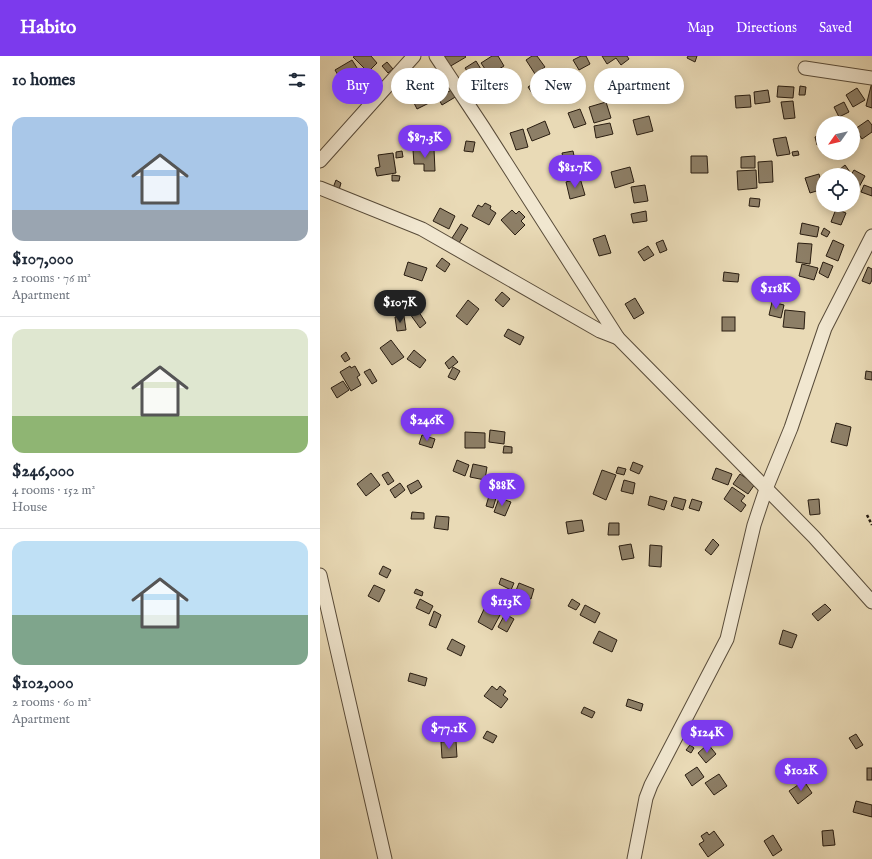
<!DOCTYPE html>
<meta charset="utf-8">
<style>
:root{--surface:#fff;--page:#f6f6f7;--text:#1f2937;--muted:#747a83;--line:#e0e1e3;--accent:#7c3aed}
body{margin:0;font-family:"IM FELL English",serif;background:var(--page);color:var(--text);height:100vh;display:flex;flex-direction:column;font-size:15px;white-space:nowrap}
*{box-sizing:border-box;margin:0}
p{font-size:13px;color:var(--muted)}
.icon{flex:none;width:22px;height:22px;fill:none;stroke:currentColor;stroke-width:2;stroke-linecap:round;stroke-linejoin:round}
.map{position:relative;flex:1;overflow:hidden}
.drawer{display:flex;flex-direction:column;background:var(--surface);width:320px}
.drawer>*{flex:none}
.hud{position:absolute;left:12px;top:12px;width:380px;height:36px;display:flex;gap:8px}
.needle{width:26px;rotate:236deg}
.fabs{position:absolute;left:496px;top:60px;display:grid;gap:8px}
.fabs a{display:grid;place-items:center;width:44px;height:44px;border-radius:50%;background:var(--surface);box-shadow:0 2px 10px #0003;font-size:20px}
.price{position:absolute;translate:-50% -34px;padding:0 9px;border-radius:14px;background:var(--accent);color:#fff;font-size:13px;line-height:26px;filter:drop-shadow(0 1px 2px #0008)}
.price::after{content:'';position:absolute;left:50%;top:24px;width:12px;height:9px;margin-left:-6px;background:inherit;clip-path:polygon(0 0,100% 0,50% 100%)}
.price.selected{background:#222;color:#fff}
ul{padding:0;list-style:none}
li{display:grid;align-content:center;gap:8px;height:212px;padding:0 12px}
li+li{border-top:1px solid var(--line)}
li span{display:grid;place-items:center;height:124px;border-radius:12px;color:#555}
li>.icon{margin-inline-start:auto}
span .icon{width:72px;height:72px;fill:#fffc;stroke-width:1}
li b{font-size:17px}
h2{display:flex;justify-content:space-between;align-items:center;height:48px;padding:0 12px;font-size:17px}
.chip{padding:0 14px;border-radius:18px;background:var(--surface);box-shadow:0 2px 10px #0003;font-size:14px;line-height:36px}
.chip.selected{background:var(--accent);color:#fff}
header{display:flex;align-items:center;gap:24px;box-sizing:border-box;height:56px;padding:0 20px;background:var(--accent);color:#fff}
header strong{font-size:19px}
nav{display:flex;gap:22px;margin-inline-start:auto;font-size:14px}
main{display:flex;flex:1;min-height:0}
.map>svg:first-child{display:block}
</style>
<header>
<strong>Habito</strong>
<nav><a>Map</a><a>Directions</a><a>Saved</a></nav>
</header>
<main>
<section class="drawer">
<h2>10 homes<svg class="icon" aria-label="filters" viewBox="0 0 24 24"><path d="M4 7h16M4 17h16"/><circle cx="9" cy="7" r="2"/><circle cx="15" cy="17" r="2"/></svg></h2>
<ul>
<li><span style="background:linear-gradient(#a9c7e8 75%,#9aa5b1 0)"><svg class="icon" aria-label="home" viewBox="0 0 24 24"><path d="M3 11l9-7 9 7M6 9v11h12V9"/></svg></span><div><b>$107,000</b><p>2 rooms · 76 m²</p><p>Apartment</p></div></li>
<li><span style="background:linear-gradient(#dfe7d0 70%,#8fb573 0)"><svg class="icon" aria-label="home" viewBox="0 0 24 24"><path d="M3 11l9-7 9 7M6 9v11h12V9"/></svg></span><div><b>$246,000</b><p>4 rooms · 152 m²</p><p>House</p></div></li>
<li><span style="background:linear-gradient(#bfe0f5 60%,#7fa58c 0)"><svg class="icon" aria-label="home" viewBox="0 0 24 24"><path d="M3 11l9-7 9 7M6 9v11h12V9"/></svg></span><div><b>$102,000</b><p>2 rooms · 60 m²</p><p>Apartment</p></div></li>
</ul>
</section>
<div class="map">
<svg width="552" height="803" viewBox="0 0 552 803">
<rect width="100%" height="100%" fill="#e9dab6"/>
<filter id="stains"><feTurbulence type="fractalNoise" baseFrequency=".005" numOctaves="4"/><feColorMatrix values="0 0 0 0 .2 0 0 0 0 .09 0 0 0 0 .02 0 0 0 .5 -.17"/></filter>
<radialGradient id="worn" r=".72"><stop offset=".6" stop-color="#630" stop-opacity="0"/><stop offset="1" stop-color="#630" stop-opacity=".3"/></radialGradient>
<!-- building -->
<g fill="#8d7f67" stroke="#291d11">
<polygon points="35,0 51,0 57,7 48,16 33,1"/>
<polygon points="126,0 145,0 146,1 129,11 123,1"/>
<polygon points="172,0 178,0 184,10 169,19 161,7"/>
<polygon points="212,0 217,0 225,11 215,18 206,4"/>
<polygon points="261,0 266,0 270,8 259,14 253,4"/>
<polygon points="282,0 307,0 309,3 301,9 296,2 287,8"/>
<polygon points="368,0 377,0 375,6 367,2"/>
<polygon points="32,4 39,15 34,18 37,22 28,28 25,24 22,26 15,14"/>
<polygon points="156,5 164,18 153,24 145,12"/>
<polygon points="67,6 73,13 68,17 62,10"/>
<polygon points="232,14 239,26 231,31 225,19"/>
<polygon points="172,23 182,35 173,42 163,30"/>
<polygon points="219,24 227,36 216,43 208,31"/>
<polygon points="121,25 128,36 133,33 137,40 122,49 112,31"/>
<polygon points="552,26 552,52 546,50"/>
<polygon points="99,30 102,36 106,33 113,45 97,53 88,35"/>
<polygon points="458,30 474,31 473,42 457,41"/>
<polygon points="480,30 486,31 485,39 479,39"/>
<polygon points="537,32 545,44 533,51 526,39"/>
<polygon points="448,34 450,46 435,48 434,36"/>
<polygon points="430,39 431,51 416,52 415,40"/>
<polygon points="473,45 475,62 464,63 461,46"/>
<polygon points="286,46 291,62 274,67 269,51"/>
<polygon points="524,46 529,56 519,61 514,51"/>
<polygon points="260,53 266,68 254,72 248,57"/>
<polygon points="329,60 333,75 317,79 313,64"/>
<polygon points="548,64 552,69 552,76 542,83 535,73"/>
<polygon points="225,65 230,78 212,85 207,73"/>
<polygon points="290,67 293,78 276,82 274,70"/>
<polygon points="203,73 208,91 196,94 190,77"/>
<polygon points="503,78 503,87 497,89 495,81"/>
<polygon points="466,81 470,98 457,100 453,83"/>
<polygon points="146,85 155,86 153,96 144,95"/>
<polygon points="114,93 115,115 104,115 104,108 94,108 93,94"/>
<polygon points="82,95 83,101 76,102 76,96"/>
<polygon points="253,95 256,109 245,111 242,97"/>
<polygon points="478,95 479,99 473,100 472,96"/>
<polygon points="73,97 76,117 57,120 55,112 60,111 58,99"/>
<polygon points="371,100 387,100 388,117 371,117"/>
<polygon points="435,100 435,112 421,112 421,101"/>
<polygon points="452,105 453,126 439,127 438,106"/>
<polygon points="525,109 530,116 525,119 523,119 519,114"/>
<polygon points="310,111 314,126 295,132 291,116"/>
<polygon points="436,114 437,132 418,134 417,115"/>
<polygon points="534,114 545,120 538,133 533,130 533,119 531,119"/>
<polygon points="499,118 503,133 490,137 485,122"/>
<polygon points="72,119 80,120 79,125 72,125"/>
<polygon points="260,122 265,139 250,143 246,126"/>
<polygon points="16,124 21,127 19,134 13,132"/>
<polygon points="325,129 328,145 314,147 311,131"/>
<polygon points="544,129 552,132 552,140 541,136"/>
<polygon points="430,142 440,143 439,151 429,150"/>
<polygon points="165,147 171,150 170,153 176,157 169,169 152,160 158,149 162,151"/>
<polygon points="120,152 135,160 129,173 113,165"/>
<polygon points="516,153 526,157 521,169 511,166"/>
<polygon points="192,154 196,158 199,155 205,161 201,165 205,169 195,179 181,164"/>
<polygon points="326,155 327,165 313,167 311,158"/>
<polygon points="482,167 499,171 497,181 480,178"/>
<polygon points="141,168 148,172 139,187 132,182"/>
<polygon points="504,172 510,176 507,181 501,178"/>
<polygon points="285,179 291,197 279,200 273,183"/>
<polygon points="343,184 347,194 340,197 336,187"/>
<polygon points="513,184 524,189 518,205 506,200"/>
<polygon points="478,187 492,188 490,208 476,206"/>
<polygon points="328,190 334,199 324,205 318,196"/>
<polygon points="122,202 130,208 125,216 116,210"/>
<polygon points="88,206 107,212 102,225 84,219"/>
<polygon points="503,206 513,210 508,222 499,217"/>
<polygon points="482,208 498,212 494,224 479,220"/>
<polygon points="548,211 552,213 552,224 550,228 542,225"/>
<polygon points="404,216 419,218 418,226 403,225"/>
<polygon points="87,235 99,238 97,249 84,246"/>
<polygon points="182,236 190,243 183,251 175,244"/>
<polygon points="315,242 324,257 314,263 305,248"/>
<polygon points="148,244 159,253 147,269 136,260"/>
<polygon points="452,246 464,249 461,262 449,259"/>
<polygon points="97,253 106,267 100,272 90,258"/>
<polygon points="465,254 485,256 484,273 463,271"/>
<polygon points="84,260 86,274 77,275 75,261"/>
<rect x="402" y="261" width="13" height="14"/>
<polygon points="188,273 204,281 200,289 184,280"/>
<polygon points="71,284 84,301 72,309 60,292"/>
<polygon points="94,294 106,304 100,312 87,303"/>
<polygon points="26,296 30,303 25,306 21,300"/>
<polygon points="133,300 138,306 129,313 125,307"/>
<polygon points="30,310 31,312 35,310 40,319 37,321 41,329 31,335 20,316"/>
<polygon points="133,311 140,315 135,324 128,321"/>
<polygon points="50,313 57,325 52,328 44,316"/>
<polygon points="546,315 552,316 552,324 545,323"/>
<polygon points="23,325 29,334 17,342 11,332"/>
<polygon points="516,367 531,371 527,390 511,386"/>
<polygon points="170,374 185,376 184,388 169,386"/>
<polygon points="145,376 165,377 165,392 145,392"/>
<polygon points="102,379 115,383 112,392 99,388"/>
<polygon points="184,390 192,391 192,397 183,397"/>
<polygon points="137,404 149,409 145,420 133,415"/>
<polygon points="313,406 323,410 319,418 310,414"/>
<polygon points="153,408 167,411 165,424 150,421"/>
<polygon points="298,411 306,413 304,419 296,417"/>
<polygon points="396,412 412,418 408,429 392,423"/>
<polygon points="282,414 296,419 286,444 273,438"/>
<polygon points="68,416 74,425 68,429 62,419"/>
<polygon points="51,417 60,429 46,440 37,428"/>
<polygon points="420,418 435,428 428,438 413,428"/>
<polygon points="98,424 102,431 91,438 87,430"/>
<polygon points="304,424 315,427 313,438 301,435"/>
<polygon points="80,427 85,434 75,442 70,434"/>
<polygon points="412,431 425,440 421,445 426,449 421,456 404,443"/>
<polygon points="169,440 176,442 173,452 166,450"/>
<polygon points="330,440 347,445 344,454 328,449"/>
<polygon points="354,441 366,444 363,454 351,450"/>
<polygon points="179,442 191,446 185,460 174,456"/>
<polygon points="372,443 382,446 379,455 369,452"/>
<polygon points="499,443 500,458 490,459 488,444"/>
<polygon points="92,456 104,457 104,463 91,463"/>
<polygon points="116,460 129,461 128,474 114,472"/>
<polygon points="262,464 264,475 248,478 246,466"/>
<polygon points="289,467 299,467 299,479 288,479"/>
<polygon points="393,483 399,489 391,499 385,494"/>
<polygon points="311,488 314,502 302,504 299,490"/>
<polygon points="330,489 342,490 341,511 329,510"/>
<polygon points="63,510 71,514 67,522 59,518"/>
<polygon points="181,522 194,527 191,534 179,528"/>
<polygon points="199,527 214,533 211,543 195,537"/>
<polygon points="54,529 65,534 59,546 48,540"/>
<polygon points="96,533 103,536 102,540 94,537"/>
<polygon points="191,538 204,544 200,554 187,548"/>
<polygon points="100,543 113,550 109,558 96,552"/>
<polygon points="252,543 260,548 256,554 248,550"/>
<polygon points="505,548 511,554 498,565 492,558"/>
<polygon points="265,549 280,557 275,567 260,559"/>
<polygon points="165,551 180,559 172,574 158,566"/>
<polygon points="114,555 121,559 116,572 109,569"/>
<polygon points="185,558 194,563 187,576 178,571"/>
<polygon points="463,574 477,579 472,592 459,588"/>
<polygon points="279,575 297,584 292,596 273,587"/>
<polygon points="132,583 145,590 141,600 127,593"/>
<polygon points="90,617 107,622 105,630 88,625"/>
<polygon points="172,630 177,634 180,630 186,635 183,639 188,643 181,652 164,640"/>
<polygon points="308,643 323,648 321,655 306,650"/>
<polygon points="264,651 275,656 272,662 261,657"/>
<polygon points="167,675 177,680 173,687 163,682"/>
<polygon points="536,678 543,689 536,693 529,682"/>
<polygon points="136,685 137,701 122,702 121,686"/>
<polygon points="388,688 396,698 386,707 378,697"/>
<polygon points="370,689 374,692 371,697 366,694"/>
<polygon points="377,711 384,721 372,730 365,719"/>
<rect x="547" y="712" width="5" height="12"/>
<polygon points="399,718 407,730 394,739 385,727"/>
<polygon points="484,725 492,737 478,748 469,735"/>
<polygon points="536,745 552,749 552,761 533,756"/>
<polygon points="513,774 515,789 503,790 502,775"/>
<polygon points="394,775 404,789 388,801 379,788 384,785 381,780 387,776 389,779"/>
<polygon points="453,779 462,794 453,800 444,785"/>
</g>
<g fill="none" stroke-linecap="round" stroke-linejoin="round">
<!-- minor casing -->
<g stroke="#594c3a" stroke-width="15">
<g id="minor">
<polyline points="116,0 163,71 298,282 494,481 552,546"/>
<polyline points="485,12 552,22"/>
<polyline points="0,105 94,0"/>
<polyline points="0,132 102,173 280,275 298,282"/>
<polyline points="0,519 65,803"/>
<polyline points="314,803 326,742 331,729 407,583 434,469 446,433 471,372 505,272 552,180"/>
</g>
</g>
<!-- path -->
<polyline stroke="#291d11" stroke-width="2.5" stroke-dasharray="3 2" stroke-linecap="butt" points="547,459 552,469"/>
<!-- minor -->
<use href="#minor" stroke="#f1e7d0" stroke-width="13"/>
</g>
<rect width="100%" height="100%" filter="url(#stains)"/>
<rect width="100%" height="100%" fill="url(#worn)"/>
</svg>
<div class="fabs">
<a><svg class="needle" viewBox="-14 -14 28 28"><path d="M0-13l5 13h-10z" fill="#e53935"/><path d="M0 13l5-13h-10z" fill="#747a83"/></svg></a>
<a><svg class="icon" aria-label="locate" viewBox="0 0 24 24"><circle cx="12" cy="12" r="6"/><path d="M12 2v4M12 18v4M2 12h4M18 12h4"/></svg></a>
</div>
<b class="price" style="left:105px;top:103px">$87.3K</b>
<b class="price" style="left:255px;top:133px">$81.7K</b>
<b class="price" style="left:456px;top:254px">$118K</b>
<b class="price selected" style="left:80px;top:268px">$107K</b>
<b class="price" style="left:107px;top:386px">$246K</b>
<b class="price" style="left:182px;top:451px">$88K</b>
<b class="price" style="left:186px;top:567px">$113K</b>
<b class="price" style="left:129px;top:694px">$77.1K</b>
<b class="price" style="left:387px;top:698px">$124K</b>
<b class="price" style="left:481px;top:736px">$102K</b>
<div class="hud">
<a class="chip selected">Buy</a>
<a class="chip">Rent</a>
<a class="chip">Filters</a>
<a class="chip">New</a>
<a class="chip">Apartment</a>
</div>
</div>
</main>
